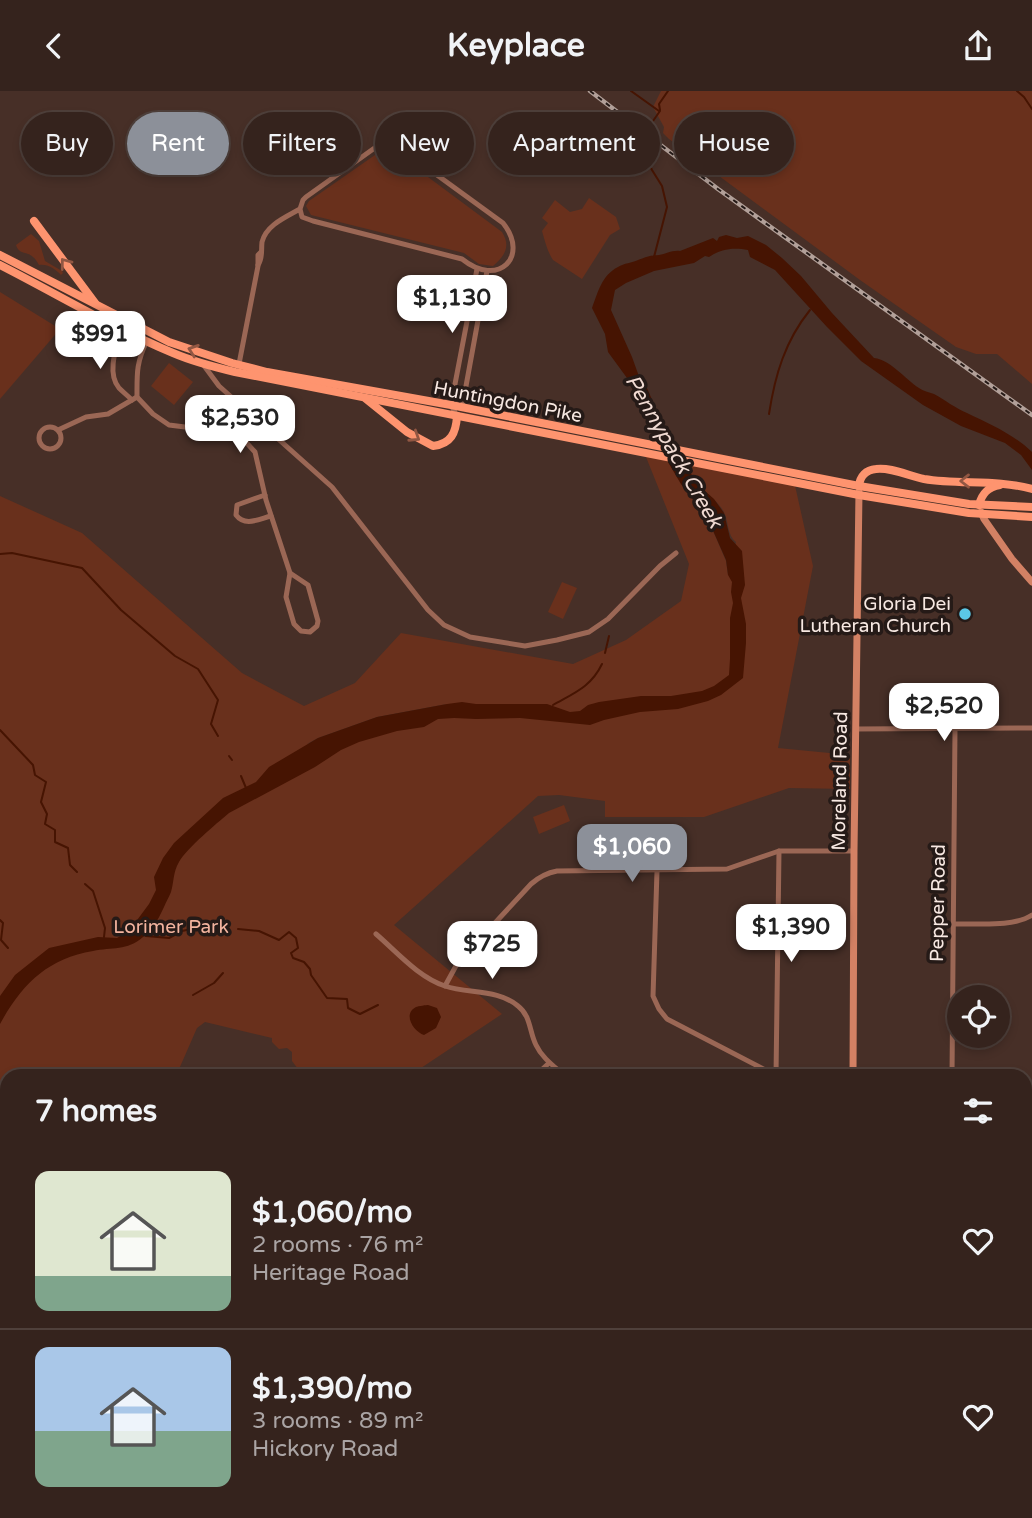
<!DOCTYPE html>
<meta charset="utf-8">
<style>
:root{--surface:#35231d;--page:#3d2b26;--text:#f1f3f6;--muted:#aaa4a4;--line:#4f403b;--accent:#8c9099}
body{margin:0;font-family:"Varela Round",sans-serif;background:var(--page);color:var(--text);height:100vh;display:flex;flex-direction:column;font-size:26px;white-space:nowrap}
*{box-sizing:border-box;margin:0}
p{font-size:23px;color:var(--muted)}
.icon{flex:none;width:38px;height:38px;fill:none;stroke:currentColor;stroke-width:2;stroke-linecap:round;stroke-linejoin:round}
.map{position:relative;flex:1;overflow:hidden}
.details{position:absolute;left:0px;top:978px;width:1032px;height:450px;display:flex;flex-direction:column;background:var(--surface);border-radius:21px 21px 0 0;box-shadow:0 4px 10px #0003,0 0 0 2px var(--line)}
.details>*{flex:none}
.hud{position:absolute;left:21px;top:21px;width:990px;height:63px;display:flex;gap:14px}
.controls{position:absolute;left:947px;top:894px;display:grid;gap:14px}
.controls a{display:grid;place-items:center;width:63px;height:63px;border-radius:50%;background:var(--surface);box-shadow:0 4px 10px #0003,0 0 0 2px var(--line);font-size:35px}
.price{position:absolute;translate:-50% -60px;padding:0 16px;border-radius:14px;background:#fff;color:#222;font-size:23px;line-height:46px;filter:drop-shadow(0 2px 4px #0008)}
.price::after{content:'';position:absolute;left:50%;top:42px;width:21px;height:16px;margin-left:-10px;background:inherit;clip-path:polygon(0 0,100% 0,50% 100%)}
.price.on{background:var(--accent);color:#fff}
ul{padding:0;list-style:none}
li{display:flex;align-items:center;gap:21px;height:175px;padding:0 35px}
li+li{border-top:2px solid var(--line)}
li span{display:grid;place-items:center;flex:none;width:196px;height:140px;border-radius:14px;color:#555}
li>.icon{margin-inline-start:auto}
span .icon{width:84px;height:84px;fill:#fffc;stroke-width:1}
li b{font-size:30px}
h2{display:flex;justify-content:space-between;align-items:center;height:84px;padding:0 35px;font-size:30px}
.pill{padding:0 24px;border-radius:32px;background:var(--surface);box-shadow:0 4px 10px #0003,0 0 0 2px var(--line);font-size:24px;line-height:63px}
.pill.on{background:var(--accent);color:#fff}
header{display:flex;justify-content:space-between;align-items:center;height:91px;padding:0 35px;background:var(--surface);font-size:32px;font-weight:700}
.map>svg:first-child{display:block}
</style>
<header><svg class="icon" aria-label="back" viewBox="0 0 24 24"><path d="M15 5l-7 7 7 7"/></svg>Keyplace<svg class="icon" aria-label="share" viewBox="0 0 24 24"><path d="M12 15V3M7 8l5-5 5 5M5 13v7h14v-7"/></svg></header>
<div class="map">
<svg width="1032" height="1427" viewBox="0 0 1032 1427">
<rect width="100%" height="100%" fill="#472f27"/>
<!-- green -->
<g fill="#69301c" fill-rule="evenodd">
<polygon points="661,0 1032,0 1032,293 997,263 976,263 956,256 860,189 669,48 663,42 664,36 653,16"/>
<path d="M385 57 393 60 502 141C511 155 505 165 493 175L479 173 464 162 311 124 306 115 309 110Z"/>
<path d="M589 107 616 126 620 138 610 144 582 188 553 169C547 160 545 150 542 140L548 132 542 127 555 109 570 121 582 118Z"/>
<path d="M31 143 39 150 45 170 62 180 63 182 61 184C55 178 48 173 39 174 37 171 36 168 33 166 27 160 19 164 16 154Z"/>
<polygon points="0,201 60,238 0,308"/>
<polygon points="169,272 193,291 174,314 151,295"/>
<path d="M644 361 665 365 681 393 707 426 726 470 728 484 736 451C727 444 729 432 724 421 719 412 712 407 705 400 696 390 688 380 681 368L794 390 813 475 778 657 850 664V698L789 697 704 726H605V710L559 704 538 705 394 834 502 923 418 979 420 985H328L307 977 298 978 292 970V961L287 957 279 958 272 951V947L205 931 197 937 176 985H7V1277L0 1276V405L82 442 242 582 304 615 355 592 401 542 573 573 626 549 681 510 689 473ZM447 613 307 653 318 647 377 626Z"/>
<polygon points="562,491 577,497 563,528 548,521"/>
<polygon points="564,714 570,730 539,743 533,726"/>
<rect x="210" y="1421" width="204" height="6"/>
</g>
<!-- water -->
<g fill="#461402">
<path d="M726 144 737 147 748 145 766 154 782 167 801 185 832 222 874 267C891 269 905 288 919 297 923 300 929 301 934 303 945 309 955 317 967 322 990 333 1013 343 1032 361V379L1021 364 1005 352 961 335 923 314 861 270 827 236 775 179 750 166 748 159C733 156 721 158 709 166L705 165 694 172 654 180 626 192 615 199 611 219 632 266 641 291 647 297 668 346 687 378 706 401 714 408 724 422 730 447 742 460 745 494 741 507 746 533V552L743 587 721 604 708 610 678 618 640 621 604 629 590 634 520 627 476 628 454 627 438 628 424 636 397 640 359 651 341 659 315 676 229 722C216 733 187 757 179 771 173 781 174 791 171 801 169 806 166 811 164 816 158 828 154 838 143 846 127 860 112 856 93 860 47 868 22 893 0 933V905L15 884 49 857 98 846 117 847 129 840 149 813 156 799 154 786 163 767 174 752 223 707 256 691 269 676 318 647 377 626 447 613 462 611 476 613H547L570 621 580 620 588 614 599 611 641 605H671L702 600 714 595 729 584 730 568V527L733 512 731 501 732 491 728 484 726 469 707 426 681 393 662 361 627 287 608 261 605 243 592 217C598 201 602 184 618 176 624 172 632 172 638 169 649 165 647 165 659 164 666 163 672 159 680 160L713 147 717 150 719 146Z"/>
<path d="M428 914 437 917 441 926 436 937 424 944C414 941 402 923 416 916 418 915 427 914 428 914Z"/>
</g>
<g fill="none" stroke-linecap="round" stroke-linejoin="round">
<!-- stream -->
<g stroke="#461402" stroke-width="2">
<polyline points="631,0 659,20"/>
<polyline points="1017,0 1024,6 1032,18"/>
<polyline points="660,19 659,13 668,0"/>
<polyline points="654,166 667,116 662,95 652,79 641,56 641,47 660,20"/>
<path d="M769 323C775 284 785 250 810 219"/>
<polyline points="0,463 12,462 82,477 121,519 175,565 198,578 218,609 211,633 218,645"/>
<polyline points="605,562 609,545"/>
<path d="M553 614C574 602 591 596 602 573"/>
<polyline points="0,639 33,674 35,684 46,691 41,711 47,723 45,733 55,739 55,751 68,757 70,774 77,781"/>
<polyline points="229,665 232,669"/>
<polyline points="241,685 246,697"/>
<polyline points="85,793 93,800 105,837 104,846"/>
<polyline points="0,829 3,832 1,849 8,857"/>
<polyline points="238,838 259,840 279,849 289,841 296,847 298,857 291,862 293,867 304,871 310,878 311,884 327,907 347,908 348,917 360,923 378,914"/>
<polyline points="146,845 169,847 182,840 196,837 202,832 228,836"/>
<polyline points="193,904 214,892 223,882"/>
<polyline points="0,1203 7,1205"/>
</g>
<!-- street -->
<g stroke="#9b6755" stroke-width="5">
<path d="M258 174C263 167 261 160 262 151 266 134 286 126 300 118L303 109 306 106 383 51 393 52 503 132C530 166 498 197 462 168L313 130 302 126 300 118"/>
<path d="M122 237C117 255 106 281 119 297 123 301 128 305 132 309"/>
<path d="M147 250C136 272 137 283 137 306L153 323 169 334 185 336H211L229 340 245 350 255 361 266 409 290 482"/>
<polyline points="202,272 219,295 332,396 428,519 444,534 470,546 525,555 557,549 589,541 608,528 660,475 676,462"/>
<polyline points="239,273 258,175 258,164 261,161"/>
<polyline points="462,317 487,180"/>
<polyline points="457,325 451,314 477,178"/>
<circle cx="50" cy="347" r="11"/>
<polyline points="58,339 86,326 108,323 137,306"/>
<path d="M265 404 237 414 236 424C245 436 259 428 271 425"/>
<polygon points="290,482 308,494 318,530 317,535 310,541 301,540 294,533 286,506"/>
<polyline points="856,638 1032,637"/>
<polyline points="657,780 653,905 659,918 667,928 777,985"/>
<path d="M953 833C976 832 1012 837 1032 824"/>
<path d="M376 843C397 861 418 886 445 895 468 903 498 898 518 915 531 925 529 940 536 954 542 967 555 976 565 985"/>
<path d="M445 895 457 873 531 793C539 786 546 782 557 780L727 778 779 760H854"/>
<polyline points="535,985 549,972"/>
<polyline points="776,985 779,760"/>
<polyline points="952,985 955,638"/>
<polyline points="1026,1185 1032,1185"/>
<polyline points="162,1421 162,1427"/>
<polyline points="462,1421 462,1427"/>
<polyline points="858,1422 1002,1427"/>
<polyline points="1,1424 30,1427"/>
<polyline points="1,1427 2,1324"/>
</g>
<!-- secondary -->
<g stroke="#d38164" stroke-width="7">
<polyline points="981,421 984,428 1012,468 1032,491"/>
<polyline points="853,985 854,760 859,401"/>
<polyline points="858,1427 858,1421"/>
</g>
<!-- primary -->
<g stroke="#fe946f" stroke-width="8">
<polyline points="34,130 95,212"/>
<polyline points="0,164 169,251 232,272 267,281 451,314 859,395 969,413 1032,416"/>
<path d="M0 174C57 203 115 238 173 262 194 271 214 276 235 281L859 404 969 422 1032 426"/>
<path d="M366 308 407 341 433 355C451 353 456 342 457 325"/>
<path d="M859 395C860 385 866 379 876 378 891 376 909 385 924 388 960 394 996 388 1032 398"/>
<path d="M979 414C982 402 988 396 1000 394"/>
</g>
<!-- rail casing -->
<g stroke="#b2a099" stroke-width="4.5">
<polyline id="rail" points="590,0 718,98 1032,324"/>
</g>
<!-- rail -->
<use href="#rail" stroke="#251a17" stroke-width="2" stroke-dasharray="5" stroke-linecap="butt"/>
</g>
<!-- one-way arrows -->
<defs><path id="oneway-chevron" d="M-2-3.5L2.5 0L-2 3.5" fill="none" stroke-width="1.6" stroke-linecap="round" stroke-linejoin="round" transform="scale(1.75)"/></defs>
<g stroke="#925743">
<use href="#oneway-chevron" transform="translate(65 172) rotate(-127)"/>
<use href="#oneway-chevron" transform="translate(193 259) rotate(-161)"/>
<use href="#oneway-chevron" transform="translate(415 346) rotate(33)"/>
<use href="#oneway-chevron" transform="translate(965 390) rotate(-180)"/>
</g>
<!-- markers -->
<circle fill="#5bc8e7" stroke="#251a17" stroke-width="2.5" cx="965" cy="523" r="7"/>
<g text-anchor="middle" stroke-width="7" stroke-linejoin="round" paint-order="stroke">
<!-- street labels -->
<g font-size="19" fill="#f7e8e2" stroke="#251a17">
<text transform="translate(508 310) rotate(11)" y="7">Huntingdon Pike</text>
<text transform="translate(839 690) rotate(-89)" y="7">Moreland Road</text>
<text transform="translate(937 812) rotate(-89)" y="7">Pepper Road</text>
</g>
<!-- poi labels -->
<g font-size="19" fill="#f7e8e2" stroke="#251a17" text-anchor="end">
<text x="951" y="519">Gloria Dei<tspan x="951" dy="22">Lutheran Church</tspan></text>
</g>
<!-- park labels -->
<g font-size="19" fill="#f3b49f" stroke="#251a17">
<text x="171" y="842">Lorimer Park</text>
</g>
<!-- water labels -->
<g font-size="21" font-style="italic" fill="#f0dad2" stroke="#251a17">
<text transform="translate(674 360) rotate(60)" y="7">Pennypack Creek</text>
</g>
</g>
</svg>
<div class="controls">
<a><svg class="icon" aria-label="locate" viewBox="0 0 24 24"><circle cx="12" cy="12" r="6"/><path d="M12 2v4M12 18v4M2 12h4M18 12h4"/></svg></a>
</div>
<b class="price" style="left:452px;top:244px">$1,130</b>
<b class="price" style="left:100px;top:280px">$991</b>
<b class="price" style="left:240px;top:364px">$2,530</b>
<b class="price" style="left:944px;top:652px">$2,520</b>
<b class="price on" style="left:632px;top:793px">$1,060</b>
<b class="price" style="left:791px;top:873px">$1,390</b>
<b class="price" style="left:492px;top:890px">$725</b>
<div class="hud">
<a class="pill">Buy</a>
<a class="pill on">Rent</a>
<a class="pill">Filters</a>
<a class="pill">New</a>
<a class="pill">Apartment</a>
<a class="pill">House</a>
</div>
<section class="details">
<h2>7 homes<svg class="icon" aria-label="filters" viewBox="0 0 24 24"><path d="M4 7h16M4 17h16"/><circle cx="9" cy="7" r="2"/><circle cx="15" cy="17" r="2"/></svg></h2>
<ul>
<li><span style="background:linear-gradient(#dfe7d0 75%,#7fa58c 0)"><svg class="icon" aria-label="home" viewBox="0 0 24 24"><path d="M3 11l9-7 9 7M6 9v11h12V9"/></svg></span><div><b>$1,060/mo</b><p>2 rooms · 76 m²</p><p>Heritage Road</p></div><svg class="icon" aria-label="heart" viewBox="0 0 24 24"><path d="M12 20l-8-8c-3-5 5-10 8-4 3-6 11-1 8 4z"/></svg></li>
<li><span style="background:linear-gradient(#a9c7e8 60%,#7fa58c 0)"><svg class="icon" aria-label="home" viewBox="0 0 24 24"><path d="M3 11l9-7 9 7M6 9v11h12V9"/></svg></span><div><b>$1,390/mo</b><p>3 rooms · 89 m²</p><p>Hickory Road</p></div><svg class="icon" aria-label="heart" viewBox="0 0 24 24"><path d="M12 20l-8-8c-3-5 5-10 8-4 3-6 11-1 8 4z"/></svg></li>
</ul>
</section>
</div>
